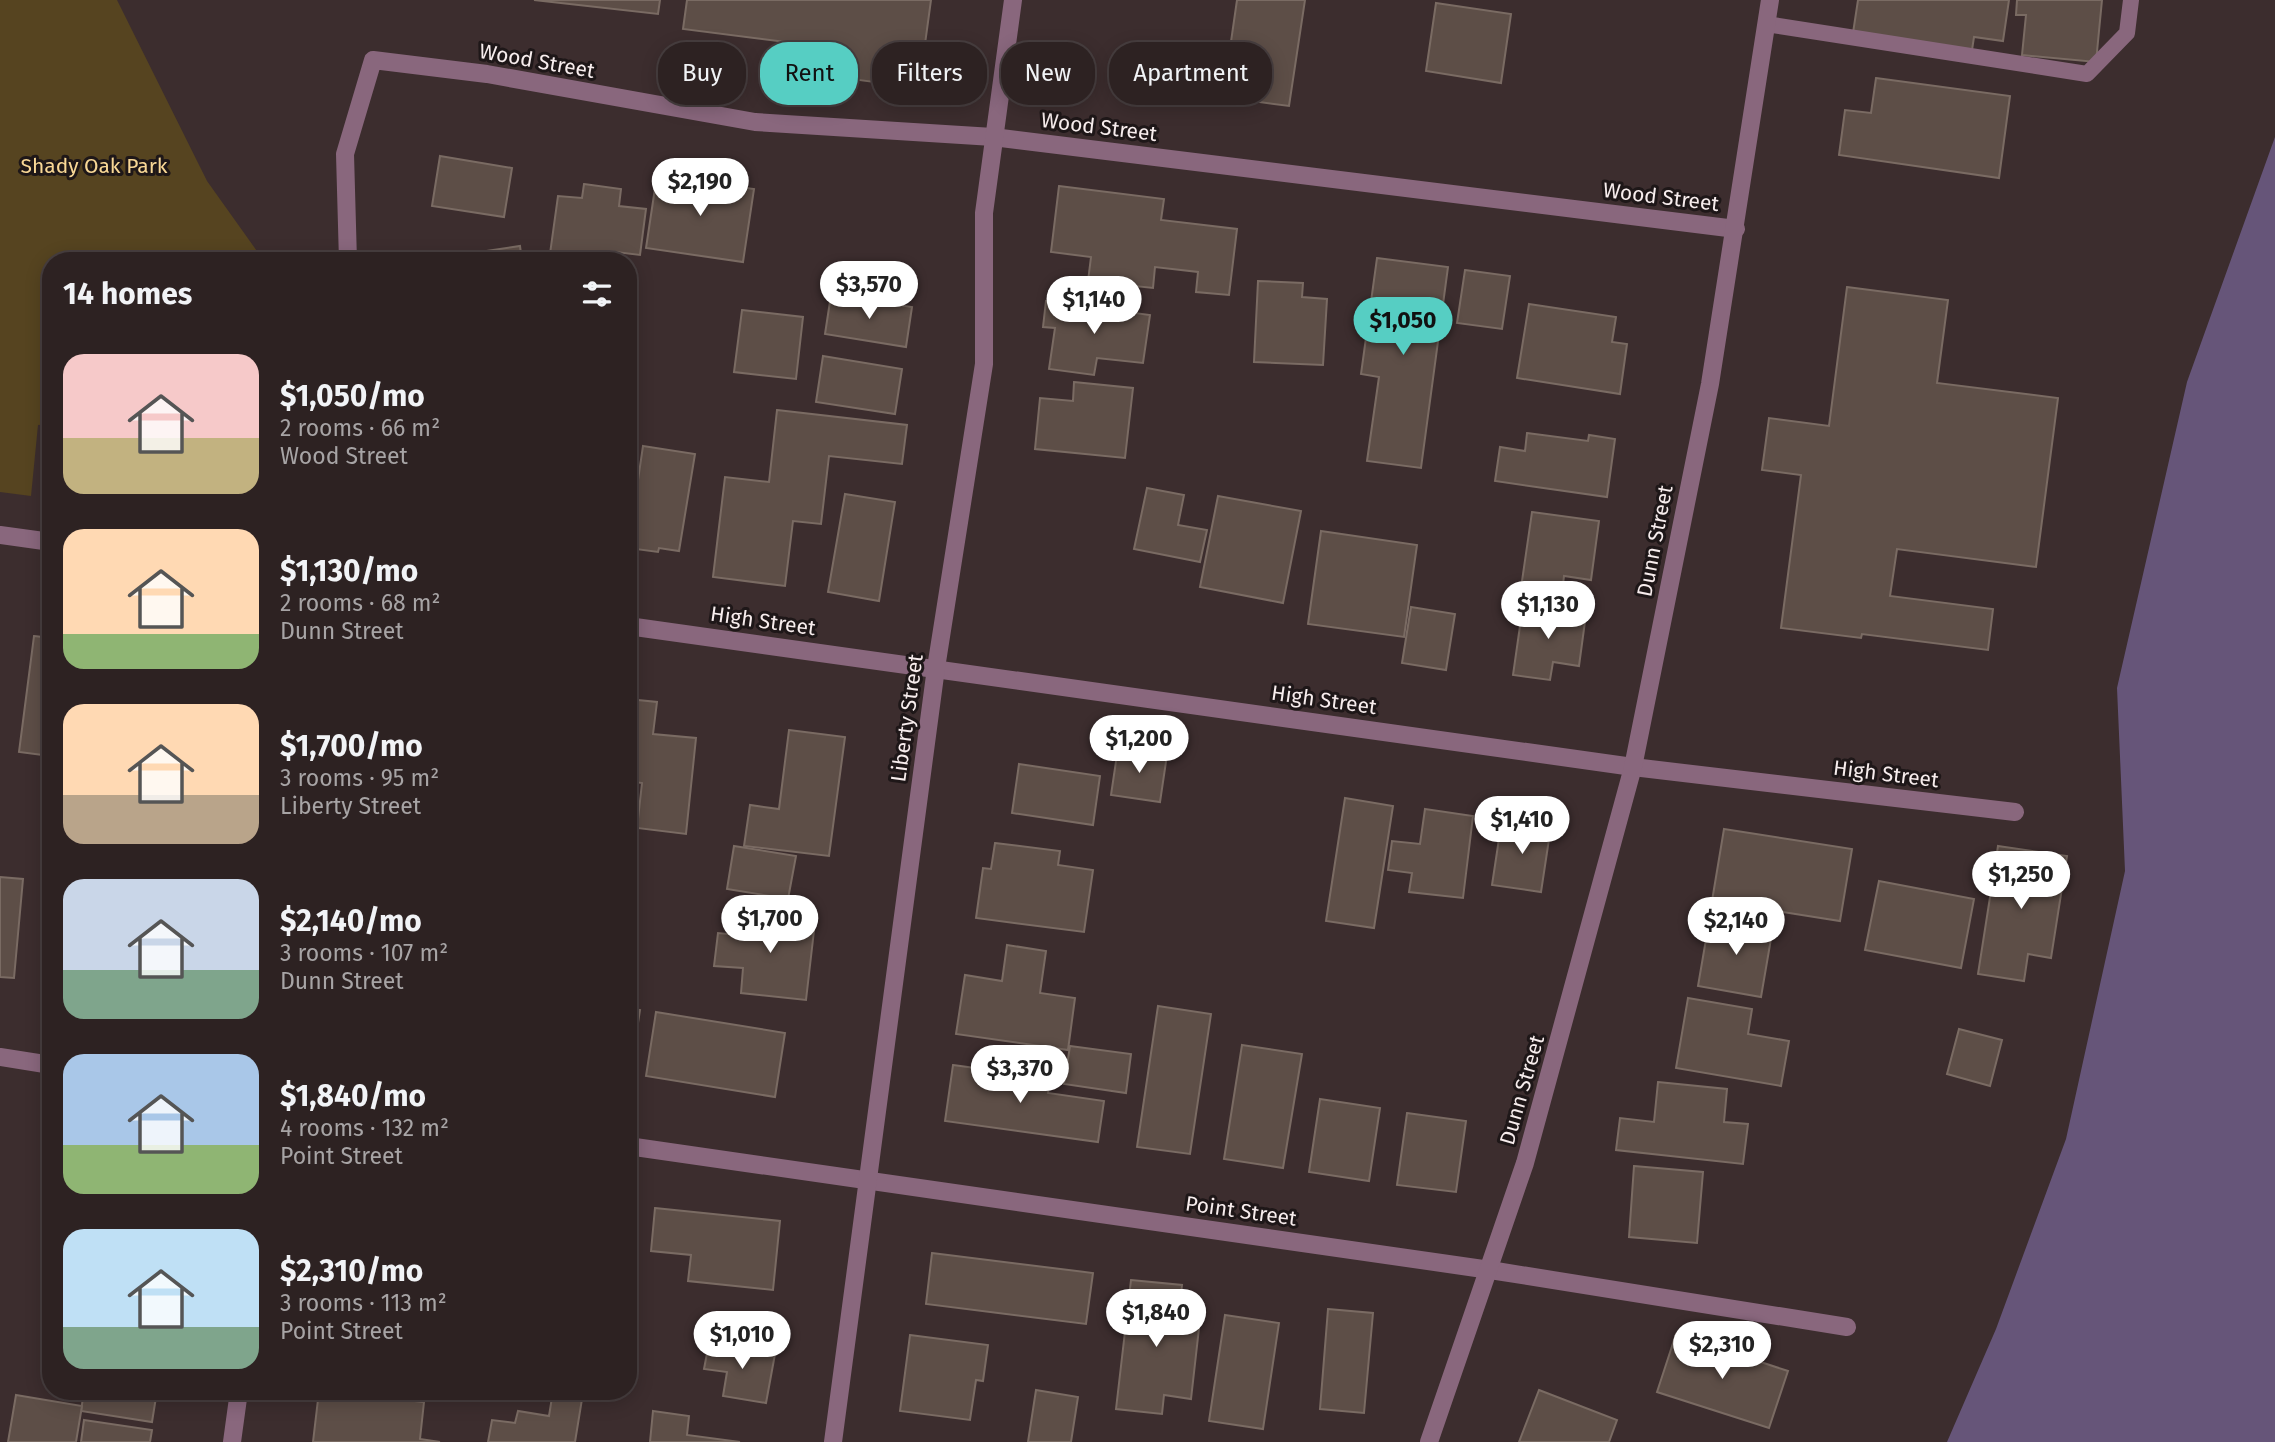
<!DOCTYPE html>
<meta charset="utf-8">
<style>
:root{--surface:#2d2222;--page:#352a2a;--text:#f1f3f6;--muted:#a7a4a5;--line:#483f40;--accent:#56cec3}
body{margin:0;font-family:"Fira Sans",sans-serif;background:var(--page);color:var(--text);height:100vh;display:flex;flex-direction:column;font-size:26px;white-space:nowrap}
*{box-sizing:border-box;margin:0}
p{font-size:23px;color:var(--muted)}
.icon{flex:none;width:38px;height:38px;fill:none;stroke:currentColor;stroke-width:2;stroke-linecap:round;stroke-linejoin:round}
.map{position:relative;flex:1;overflow:hidden}
.side{position:absolute;left:42px;top:252px;width:595px;height:1148px;display:flex;flex-direction:column;background:var(--surface);border-radius:28px;box-shadow:0 4px 18px #0003,0 0 0 2px var(--line)}
.side>*{flex:none}
.top-card{position:absolute;left:658px;top:42px;width:665px;height:63px;display:flex;gap:14px}
.price{position:absolute;translate:-50% -60px;padding:0 16px;border-radius:24px;background:#fff;color:#222;font-size:23px;line-height:46px;filter:drop-shadow(0 2px 4px #0008)}
.price::after{content:'';position:absolute;left:50%;top:42px;width:21px;height:16px;margin-left:-10px;background:inherit;clip-path:polygon(0 0,100% 0,50% 100%)}
.price.current{background:var(--accent);color:#111}
ul{padding:0;list-style:none}
li{display:flex;align-items:center;gap:21px;height:175px;padding:0 21px}
li span{display:grid;place-items:center;flex:none;width:196px;height:140px;border-radius:21px;color:#555}
li>.icon{margin-inline-start:auto}
span .icon{width:84px;height:84px;fill:#fffc;stroke-width:1}
li b{font-size:30px}
h2{display:flex;justify-content:space-between;align-items:center;height:84px;padding:0 21px;font-size:30px}
.tag{padding:0 24px;border-radius:28px;background:var(--surface);box-shadow:0 4px 18px #0003,0 0 0 2px var(--line);font-size:24px;line-height:63px}
.tag.current{background:var(--accent);color:#111}
.map>svg:first-child{display:block}
</style>
<div class="map">
<svg width="2275" height="1442" viewBox="0 0 2275 1442">
<rect width="100%" height="100%" fill="#3c2d2e"/>
<!-- green -->
<polygon fill="#564420" points="0,0 117,0 207,181 264,261 51,261 51,424 38,425 31,496 0,492"/>
<!-- water -->
<polygon fill="#665579" points="2275,137 2275,1442 1947,1442 1996,1329 2066,1139 2125,871 2117,688 2187,382"/>
<!-- building -->
<g fill="#5d4e47" stroke="#7a6b63" stroke-width="2">
<polygon points="534,0 660,0 658,14"/>
<polygon points="687,0 931,0 919,88 806,73 810,45 683,29"/>
<polygon points="1237,0 1305,0 1289,106 1223,97"/>
<polygon points="1858,0 2009,0 2003,41 1974,37 1972,50 1853,33"/>
<polygon points="2017,0 2102,0 2096,62 2022,55 2026,15 2016,15"/>
<polygon points="1436,3 1511,14 1501,83 1426,71"/>
<polygon points="1876,78 2010,96 1999,178 1839,155 1845,110 1871,113"/>
<polygon points="440,156 512,168 504,217 432,206"/>
<polygon points="657,175 754,189 743,262 646,248"/>
<polygon points="584,184 621,189 619,206 646,209 640,255 609,251 608,261 549,261 558,196 582,198"/>
<polygon points="1059,186 1164,199 1161,220 1237,229 1229,295 1196,292 1198,272 1155,267 1153,288 1088,281 1091,257 1051,252"/>
<polygon points="520,246 522,261 418,261"/>
<polygon points="1377,258 1448,267 1421,468 1367,461 1379,377 1361,374"/>
<polygon points="1465,270 1510,276 1502,329 1457,323"/>
<polygon points="1258,281 1303,283 1302,297 1327,299 1323,365 1254,362"/>
<polygon points="1847,287 1948,300 1937,383 2058,398 2036,567 1897,549 1890,596 1993,609 1988,650 1862,634 1861,638 1781,628 1801,475 1762,470 1769,418 1829,426"/>
<polygon points="831,295 912,307 906,347 825,334"/>
<polygon points="1046,301 1150,315 1143,363 1097,358 1094,375 1049,369 1055,328 1043,327"/>
<polygon points="1529,304 1616,317 1612,342 1627,344 1620,394 1517,378"/>
<polygon points="742,310 803,317 796,379 734,372"/>
<polygon points="823,356 902,369 895,414 816,402"/>
<polygon points="1074,382 1133,388 1125,458 1035,449 1040,398 1073,401"/>
<polygon points="777,410 907,425 902,464 829,456 821,524 793,521 785,586 713,577 725,477 769,482"/>
<polygon points="1527,433 1588,441 1589,435 1615,439 1607,497 1495,481 1500,447 1525,451"/>
<polygon points="643,446 695,454 679,551 659,548 658,552 628,548"/>
<polygon points="1147,488 1184,495 1178,525 1207,530 1200,562 1134,549"/>
<polygon points="845,494 895,502 879,601 828,592"/>
<polygon points="1218,496 1301,511 1283,603 1200,587"/>
<polygon points="1532,512 1599,521 1591,580 1564,576 1562,594 1521,588"/>
<polygon points="1321,531 1417,545 1404,637 1308,624"/>
<polygon points="1523,605 1586,614 1579,666 1553,662 1550,680 1513,675"/>
<polygon points="1411,607 1455,614 1446,670 1402,663"/>
<polygon points="34,636 51,638 51,756 19,752"/>
<polygon points="628,699 657,702 653,734 696,738 686,834 637,828 642,783 628,781"/>
<polygon points="789,730 845,737 829,856 744,846 750,805 779,809"/>
<polygon points="1118,748 1167,755 1160,802 1111,795"/>
<polygon points="1019,764 1100,776 1093,825 1012,813"/>
<polygon points="1345,798 1393,806 1374,928 1326,921"/>
<polygon points="1425,809 1473,816 1463,898 1409,892 1412,873 1388,870 1392,841 1420,844"/>
<polygon points="1502,819 1551,826 1541,892 1492,885"/>
<polygon points="1724,829 1852,849 1840,921 1712,901"/>
<polygon points="995,843 1060,851 1058,865 1093,870 1084,932 976,918 983,868 991,869"/>
<polygon points="734,846 796,856 788,899 727,889"/>
<polygon points="1998,846 2067,856 2051,958 2028,954 2024,981 1978,974"/>
<polygon points="0,877 23,879 14,978 0,977"/>
<polygon points="1879,881 1974,899 1961,968 1865,950"/>
<polygon points="51,907 51,989 43,988"/>
<polygon points="741,914 815,922 806,1000 741,993 743,968 714,966 718,933 738,935"/>
<polygon points="1710,916 1773,927 1761,997 1698,986"/>
<polygon points="1007,945 1046,951 1040,993 1075,998 1068,1050 956,1034 965,975 1002,981"/>
<polygon points="1688,998 1752,1009 1748,1034 1789,1041 1781,1086 1676,1068"/>
<polygon points="1158,1006 1211,1014 1190,1154 1137,1147"/>
<polygon points="628,1008 640,1010 632,1062 628,1061"/>
<polygon points="656,1012 785,1033 775,1097 646,1076"/>
<polygon points="1959,1029 2002,1040 1990,1086 1947,1074"/>
<polygon points="1242,1045 1302,1054 1283,1168 1224,1159"/>
<polygon points="1070,1046 1131,1054 1126,1093 1064,1084"/>
<polygon points="953,1065 1050,1078 1048,1093 1104,1101 1098,1142 945,1121"/>
<polygon points="1658,1082 1727,1089 1724,1122 1748,1124 1743,1164 1616,1150 1620,1118 1654,1122"/>
<polygon points="1320,1099 1380,1108 1369,1181 1309,1172"/>
<polygon points="1407,1113 1466,1121 1456,1192 1397,1185"/>
<polygon points="1634,1166 1703,1172 1697,1243 1629,1237"/>
<polygon points="655,1208 780,1221 773,1290 688,1281 691,1255 651,1251"/>
<polygon points="932,1253 1093,1273 1086,1324 926,1304"/>
<polygon points="1131,1280 1182,1285 1178,1325 1199,1328 1191,1399 1164,1395 1162,1414 1116,1409"/>
<polygon points="1328,1309 1373,1313 1364,1413 1320,1409"/>
<polygon points="1225,1315 1279,1323 1263,1429 1209,1421"/>
<polygon points="1676,1334 1788,1371 1769,1428 1657,1392"/>
<polygon points="910,1335 988,1345 983,1381 976,1380 970,1420 900,1411"/>
<polygon points="709,1343 775,1354 766,1403 723,1396 727,1372 704,1369"/>
<polygon points="1036,1390 1078,1397 1071,1442 1028,1442"/>
<polygon points="1539,1390 1617,1420 1609,1442 1519,1442"/>
<polygon points="84,1391 157,1391 152,1422 81,1411"/>
<polygon points="319,1391 424,1402 420,1439 440,1442 313,1442"/>
<polygon points="553,1391 583,1393 575,1442 488,1442 492,1420 515,1423 518,1411 549,1416"/>
<polygon points="16,1395 82,1406 76,1442 8,1442"/>
<polygon points="653,1411 689,1416 687,1435 740,1442 650,1442"/>
<polygon points="84,1420 152,1430 150,1442 81,1442"/>
</g>
<g fill="none" stroke-linecap="round" stroke-linejoin="round">
<!-- service -->
<polyline stroke="#89677d" stroke-width="16" points="1766,24 2087,74 2127,33 2131,0"/>
<!-- minor -->
<g stroke="#89677d" stroke-width="18">
<polyline points="348,261 345,154 373,60 487,74 755,122 993,137 1736,229"/>
<polyline points="0,535 51,542"/>
<polyline points="628,626 1633,767 2015,812"/>
<polyline points="0,1057 51,1065"/>
<polyline points="628,1146 1490,1270 1847,1327"/>
<polyline points="232,1442 239,1391"/>
<polyline points="833,1442 936,668 984,364 984,213 1013,0"/>
<polyline points="1429,1442 1525,1163 1633,767 1710,384 1770,0"/>
</g>
</g>
<g text-anchor="middle" stroke-width="6" stroke-linejoin="round" paint-order="stroke">
<!-- street labels -->
<g font-size="21" fill="#f7eded" stroke="#1e1718">
<text transform="translate(537 61) rotate(10)" y="7">Wood Street</text>
<text transform="translate(1099 127) rotate(7)" y="7">Wood Street</text>
<text transform="translate(1661 197) rotate(7)" y="7">Wood Street</text>
<text transform="translate(1655 541) rotate(-79)" y="7">Dunn Street</text>
<text transform="translate(763 621) rotate(8)" y="7">High Street</text>
<text transform="translate(1324 700) rotate(8)" y="7">High Street</text>
<text transform="translate(907 718) rotate(-82)" y="7">Liberty Street</text>
<text transform="translate(1886 774) rotate(7)" y="7">High Street</text>
<text transform="translate(1522 1090) rotate(-74)" y="7">Dunn Street</text>
<text transform="translate(1241 1211) rotate(8)" y="7">Point Street</text>
</g>
<!-- park labels -->
<g font-size="21" fill="#f8d795" stroke="#1e1718">
<text x="94" y="173">Shady Oak Park</text>
</g>
</g>
</svg>
<b class="price" style="left:700px;top:218px">$2,190</b>
<b class="price" style="left:869px;top:321px">$3,570</b>
<b class="price" style="left:1094px;top:336px">$1,140</b>
<b class="price current" style="left:1403px;top:357px">$1,050</b>
<b class="price" style="left:1548px;top:641px">$1,130</b>
<b class="price" style="left:1139px;top:775px">$1,200</b>
<b class="price" style="left:1522px;top:856px">$1,410</b>
<b class="price" style="left:2021px;top:911px">$1,250</b>
<b class="price" style="left:770px;top:955px">$1,700</b>
<b class="price" style="left:1736px;top:957px">$2,140</b>
<b class="price" style="left:1020px;top:1105px">$3,370</b>
<b class="price" style="left:1156px;top:1349px">$1,840</b>
<b class="price" style="left:742px;top:1371px">$1,010</b>
<b class="price" style="left:1722px;top:1381px">$2,310</b>
<div class="top-card">
<a class="tag">Buy</a>
<a class="tag current">Rent</a>
<a class="tag">Filters</a>
<a class="tag">New</a>
<a class="tag">Apartment</a>
</div>
<section class="side">
<h2>14 homes<svg class="icon" aria-label="filters" viewBox="0 0 24 24"><path d="M4 7h16M4 17h16"/><circle cx="9" cy="7" r="2"/><circle cx="15" cy="17" r="2"/></svg></h2>
<ul>
<li><span style="background:linear-gradient(#f6c9c9 60%,#c2b280 0)"><svg class="icon" aria-label="home" viewBox="0 0 24 24"><path d="M3 11l9-7 9 7M6 9v11h12V9"/></svg></span><div><b>$1,050/mo</b><p>2 rooms · 66 m²</p><p>Wood Street</p></div></li>
<li><span style="background:linear-gradient(#ffd9b3 75%,#8fb573 0)"><svg class="icon" aria-label="home" viewBox="0 0 24 24"><path d="M3 11l9-7 9 7M6 9v11h12V9"/></svg></span><div><b>$1,130/mo</b><p>2 rooms · 68 m²</p><p>Dunn Street</p></div></li>
<li><span style="background:linear-gradient(#ffd9b3 65%,#b9a48a 0)"><svg class="icon" aria-label="home" viewBox="0 0 24 24"><path d="M3 11l9-7 9 7M6 9v11h12V9"/></svg></span><div><b>$1,700/mo</b><p>3 rooms · 95 m²</p><p>Liberty Street</p></div></li>
<li><span style="background:linear-gradient(#c9d6e8 65%,#7fa58c 0)"><svg class="icon" aria-label="home" viewBox="0 0 24 24"><path d="M3 11l9-7 9 7M6 9v11h12V9"/></svg></span><div><b>$2,140/mo</b><p>3 rooms · 107 m²</p><p>Dunn Street</p></div></li>
<li><span style="background:linear-gradient(#a9c7e8 65%,#8fb573 0)"><svg class="icon" aria-label="home" viewBox="0 0 24 24"><path d="M3 11l9-7 9 7M6 9v11h12V9"/></svg></span><div><b>$1,840/mo</b><p>4 rooms · 132 m²</p><p>Point Street</p></div></li>
<li><span style="background:linear-gradient(#bfe0f5 70%,#7fa58c 0)"><svg class="icon" aria-label="home" viewBox="0 0 24 24"><path d="M3 11l9-7 9 7M6 9v11h12V9"/></svg></span><div><b>$2,310/mo</b><p>3 rooms · 113 m²</p><p>Point Street</p></div></li>
</ul>
</section>
</div>
